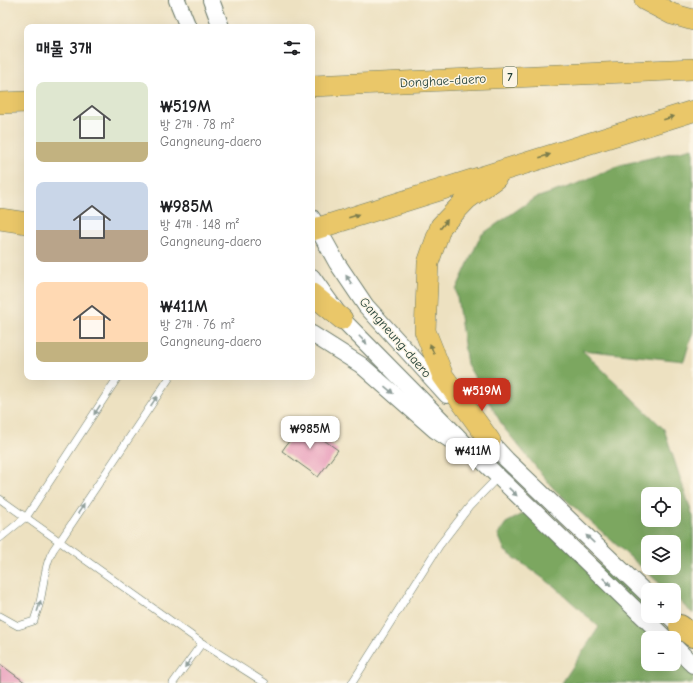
<!DOCTYPE html>
<html lang="ko">
<meta charset="utf-8">
<style>
:root{--surface:#fff;--page:#f6f6f6;--text:#202124;--muted:#757577;--accent:#c8321e}
body{margin:0;font-family:"Comic Neue","Poor Story",sans-serif;background:var(--page);color:var(--text);height:100vh;display:flex;flex-direction:column;font-size:15px;white-space:nowrap}
*{box-sizing:border-box;margin:0}
p{font-size:13px;color:var(--muted)}
.icon{flex:none;width:22px;height:22px;fill:none;stroke:currentColor;stroke-width:2;stroke-linecap:round;stroke-linejoin:round}
.map{position:relative;flex:1;overflow:hidden}
.details{position:absolute;left:24px;top:24px;width:291px;height:356px;display:flex;flex-direction:column;background:var(--surface);border-radius:8px;box-shadow:0 4px 16px #0002}
.details>*{flex:none}
.buttons{position:absolute;left:641px;top:487px;display:grid;gap:8px}
.buttons a{display:grid;place-items:center;width:40px;height:40px;border-radius:8px;background:var(--surface);box-shadow:0 4px 16px #0002;font-size:20px}
.price{position:absolute;translate:-50% -34px;padding:0 9px;border-radius:8px;background:#fff;color:#222;font-size:13px;line-height:26px;filter:drop-shadow(0 1px 2px #0008)}
.price::after{content:'';position:absolute;left:50%;top:24px;width:12px;height:9px;margin-left:-6px;background:inherit;clip-path:polygon(0 0,100% 0,50% 100%)}
.price.on{background:var(--accent);color:#fff}
ul{padding:0;list-style:none}
li{display:flex;align-items:center;gap:12px;height:100px;padding:0 12px}
li span{display:grid;place-items:center;flex:none;width:112px;height:80px;border-radius:8px;color:#555}
li>.icon{margin-inline-start:auto}
span .icon{width:48px;height:48px;fill:#fffc;stroke-width:1}
li b{font-size:17px}
h2{display:flex;justify-content:space-between;align-items:center;height:48px;padding:0 12px;font-size:17px}
.map>svg:first-child{display:block}
</style>
<div class="map">
<svg width="693" height="683" viewBox="0 0 693 683">
<rect width="100%" height="100%" fill="#fcf5e5"/>
<filter id="ink" filterUnits="userSpaceOnUse"><feTurbulence type="fractalNoise" baseFrequency=".025" numOctaves="2"/><feDisplacementMap in="SourceGraphic" scale="8" xChannelSelector="R" yChannelSelector="G"/><feConvolveMatrix kernelMatrix="1 2 1 2 8 2 1 2 1" color-interpolation-filters="sRGB"/></filter>
<filter id="wash" filterUnits="userSpaceOnUse"><feTurbulence type="fractalNoise" baseFrequency=".012" numOctaves="4" result="noise"/><feDisplacementMap in="SourceGraphic" scale="16" xChannelSelector="R" yChannelSelector="G"/><feGaussianBlur stdDeviation="0.9" result="paint"/><feColorMatrix in="noise" values="0 0 0 0 0 0 0 0 0 0 0 0 0 0 0 0 0 1.4 0 .05"/><feComposite in="paint" operator="in"/></filter>
<g filter="url(#wash)">
<rect width="100%" height="100%" fill="#ede1c1"/>
<!-- forest -->
<g fill="#7ba760" stroke="#4d724a" fill-rule="evenodd">
<path d="M693 148V331L684 361 582 350 664 429 693 517V614L674 596V590H667L554 489 504 428 467 364 456 290 481 235 533 199 574 185 620 165ZM648 494H674V520H648ZM648 542H674V568H648Z"/>
<polygon points="532,509 634,593 648,609 648,616 654,616 673,638 648,638 648,664 674,664 674,639 693,661 693,683 562,683 599,627 554,586 505,551 498,534 506,523"/>
</g>
<g id="blocks">
<!-- building -->
<g fill="#e795b8">
<polygon points="301,424 338,450 318,477 282,451"/>
<polygon points="0,664 26,683 0,683"/>
</g>
</g>
</g>
<g filter="url(#ink)">
<use href="#blocks" fill-opacity="0" stroke="#677665" stroke-width="1"/>
<g fill="none" stroke-linecap="round" stroke-linejoin="round">
<!-- service casing -->
<g stroke="#677665" stroke-width="8">
<g id="service">
<polyline points="0,499 202,643 265,683"/>
<polyline points="0,538 27,516 118,377"/>
<path d="M0 616 18 626 34 621C36 613 40 605 41 597 45 578 45 556 60 541L170 377"/>
<polyline points="173,683 202,643"/>
<polyline points="352,683 439,546 469,507 498,477"/>
</g>
</g>
<!-- tertiary casing -->
<g stroke="#677665" stroke-width="18">
<g id="tertiary">
<polyline points="177,0 188,27"/>
<polyline points="211,0 221,27"/>
<polyline points="312,218 337,263 366,306 447,395"/>
<polyline points="312,277 342,319 478,457 665,638"/>
<polyline points="312,334 361,365 435,430 455,443"/>
<polyline points="482,433 507,460 648,595"/>
<polyline points="669,616 687,633"/>
<polyline points="674,646 693,665"/>
</g>
</g>
<!-- primary casing -->
<g stroke="#677665" stroke-width="22">
<g id="primary">
<polyline points="645,0 672,14 693,20"/>
<polyline points="312,86 693,69"/>
<polyline points="0,103 27,102"/>
<polyline points="0,219 27,223"/>
<polyline points="312,230 693,111"/>
<polyline points="312,294 342,319"/>
<polyline points="490,441 443,376 425,331 428,263 441,226 467,199 496,178"/>
</g>
</g>
<!-- trunk casing -->
<g stroke="#677665" stroke-width="24">
<polyline id="trunk" points="680,626 693,636"/>
</g>
<!-- service -->
<use href="#service" stroke="#fff" stroke-width="7"/>
<!-- tertiary -->
<use href="#tertiary" stroke="#fff" stroke-width="16"/>
<!-- primary -->
<use href="#primary" stroke="#eac769" stroke-width="21"/>
<!-- trunk -->
<use href="#trunk" stroke="#eac769" stroke-width="22"/>
</g>
<!-- one-way arrows -->
<defs><path id="oneway-solid" d="M-6-.8H1V-3.2L6.5 0L1 3.2V.8H-6Z"/></defs>
<g fill="#7a7b4c">
<use href="#oneway-solid" transform="translate(669 118) rotate(-17)"/>
<use href="#oneway-solid" transform="translate(545 156) rotate(-17)"/>
<use href="#oneway-solid" transform="translate(354 216) rotate(-17)"/>
<use href="#oneway-solid" transform="translate(444 224) rotate(-52)"/>
<use href="#oneway-solid" transform="translate(432 349) rotate(-112)"/>
</g>
<g fill="#8f9e9a">
<use href="#oneway-solid" transform="translate(349 280) rotate(-124)"/>
<use href="#oneway-solid" transform="translate(363 340) rotate(46)"/>
<use href="#oneway-solid" transform="translate(389 390) rotate(41)"/>
<use href="#oneway-solid" transform="translate(154 401) rotate(-56)"/>
<use href="#oneway-solid" transform="translate(97 410) rotate(123)"/>
<use href="#oneway-solid" transform="translate(513 492) rotate(44)"/>
<use href="#oneway-solid" transform="translate(81 509) rotate(-56)"/>
<use href="#oneway-solid" transform="translate(590 539) rotate(-136)"/>
<use href="#oneway-solid" transform="translate(607 582) rotate(44)"/>
<use href="#oneway-solid" transform="translate(39 606) rotate(-72)"/>
<use href="#oneway-solid" transform="translate(188 663) rotate(126)"/>
</g>
</g>
<g text-anchor="middle" stroke-width="3" stroke-linejoin="round" paint-order="stroke">
<!-- shield labels -->
<rect fill="#fcf5e5" stroke="#617469" stroke-width="1" x="503" y="67" width="14" height="20" rx="3"/>
<g font-size="12" font-weight="bold" fill="#1f3d34">
<text x="510" y="81">7</text>
</g>
<!-- street labels -->
<g font-size="13" fill="#1f3d34" stroke="#fcf5e5">
<text transform="translate(443 80) rotate(-3)" y="5">Donghae-daero</text>
<text transform="translate(396 337) rotate(49)" y="5">Gangneung-daero</text>
</g>
</g>
</svg>
<div class="buttons">
<a><svg class="icon" aria-label="locate" viewBox="0 0 24 24"><circle cx="12" cy="12" r="6"/><path d="M12 2v4M12 18v4M2 12h4M18 12h4"/></svg></a>
<a><svg class="icon" aria-label="layers" viewBox="0 0 24 24"><path d="M12 4l9 5-9 5-9-5zM3 14l9 5 9-5"/></svg></a>
<a>+</a>
<a>−</a>
</div>
<b class="price on" style="left:482px;top:412px">₩519M</b>
<b class="price" style="left:310px;top:450px">₩985M</b>
<b class="price" style="left:473px;top:472px">₩411M</b>
<section class="details">
<h2>매물 3개<svg class="icon" aria-label="filters" viewBox="0 0 24 24"><path d="M4 7h16M4 17h16"/><circle cx="9" cy="7" r="2"/><circle cx="15" cy="17" r="2"/></svg></h2>
<ul>
<li><span style="background:linear-gradient(#dfe7d0 75%,#c2b280 0)"><svg class="icon" aria-label="home" viewBox="0 0 24 24"><path d="M3 11l9-7 9 7M6 9v11h12V9"/></svg></span><div><b>₩519M</b><p>방 2개 · 78 m²</p><p>Gangneung-daero</p></div></li>
<li><span style="background:linear-gradient(#c9d6e8 60%,#b9a48a 0)"><svg class="icon" aria-label="home" viewBox="0 0 24 24"><path d="M3 11l9-7 9 7M6 9v11h12V9"/></svg></span><div><b>₩985M</b><p>방 4개 · 148 m²</p><p>Gangneung-daero</p></div></li>
<li><span style="background:linear-gradient(#ffd9b3 75%,#c2b280 0)"><svg class="icon" aria-label="home" viewBox="0 0 24 24"><path d="M3 11l9-7 9 7M6 9v11h12V9"/></svg></span><div><b>₩411M</b><p>방 2개 · 76 m²</p><p>Gangneung-daero</p></div></li>
</ul>
</section>
</div>
